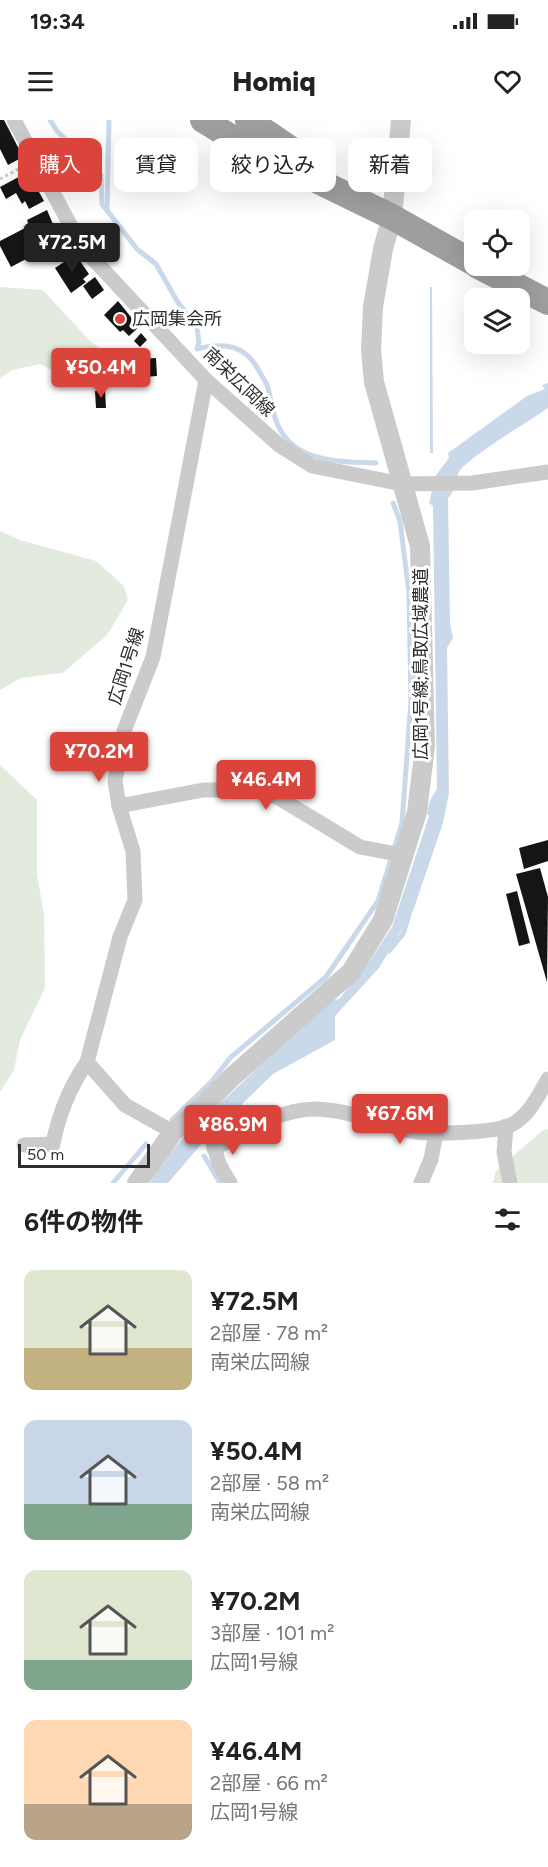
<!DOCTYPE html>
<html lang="ja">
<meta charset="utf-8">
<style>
:root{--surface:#fff;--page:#f6f6f6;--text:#222;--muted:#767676;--accent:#db443b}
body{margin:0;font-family:Figtree,"Noto Sans JP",sans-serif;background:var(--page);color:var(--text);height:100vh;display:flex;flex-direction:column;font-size:22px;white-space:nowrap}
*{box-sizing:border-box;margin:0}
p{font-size:20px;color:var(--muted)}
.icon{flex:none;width:33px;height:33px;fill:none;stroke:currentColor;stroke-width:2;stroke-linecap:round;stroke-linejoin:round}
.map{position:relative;height:1063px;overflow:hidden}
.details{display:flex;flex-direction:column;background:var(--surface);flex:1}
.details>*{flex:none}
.top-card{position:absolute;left:18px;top:18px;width:513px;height:54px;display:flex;gap:12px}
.buttons{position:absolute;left:464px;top:90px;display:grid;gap:12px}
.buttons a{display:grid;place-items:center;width:66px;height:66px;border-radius:12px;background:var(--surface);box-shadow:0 6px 24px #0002;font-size:30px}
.scale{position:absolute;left:18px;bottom:15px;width:132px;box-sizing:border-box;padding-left:6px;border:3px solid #2e2e2e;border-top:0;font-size:16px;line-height:21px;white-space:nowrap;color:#2e2e2e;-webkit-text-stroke:4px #fff;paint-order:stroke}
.price{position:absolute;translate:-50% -51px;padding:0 14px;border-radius:6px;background:var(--accent);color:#fff;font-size:20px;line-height:39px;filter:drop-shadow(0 2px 3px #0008)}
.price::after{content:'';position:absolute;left:50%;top:36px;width:18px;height:14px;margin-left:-9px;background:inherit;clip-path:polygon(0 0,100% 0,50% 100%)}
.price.selected{background:#222;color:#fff}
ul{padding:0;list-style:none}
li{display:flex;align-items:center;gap:18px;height:150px;padding:0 24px}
li span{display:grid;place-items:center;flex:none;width:168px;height:120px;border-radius:12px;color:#555}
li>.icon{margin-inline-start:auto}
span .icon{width:72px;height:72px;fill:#fffc;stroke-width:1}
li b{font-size:26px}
h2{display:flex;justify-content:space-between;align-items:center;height:72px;padding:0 24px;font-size:26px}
.chip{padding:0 21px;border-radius:12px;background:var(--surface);box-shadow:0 6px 24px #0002;font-size:21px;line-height:54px}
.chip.selected{background:var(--accent);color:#fff}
.status{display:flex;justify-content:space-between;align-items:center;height:42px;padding:0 30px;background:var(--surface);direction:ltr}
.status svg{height:16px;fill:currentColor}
header{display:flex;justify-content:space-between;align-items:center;height:78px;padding:0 24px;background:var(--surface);font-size:27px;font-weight:800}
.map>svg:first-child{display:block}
</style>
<div class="status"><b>19:34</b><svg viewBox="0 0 49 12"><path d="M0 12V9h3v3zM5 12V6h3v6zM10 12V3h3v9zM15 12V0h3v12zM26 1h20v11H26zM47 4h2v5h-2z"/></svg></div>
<header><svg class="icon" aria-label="menu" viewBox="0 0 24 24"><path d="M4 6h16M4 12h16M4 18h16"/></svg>Homiq<svg class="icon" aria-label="heart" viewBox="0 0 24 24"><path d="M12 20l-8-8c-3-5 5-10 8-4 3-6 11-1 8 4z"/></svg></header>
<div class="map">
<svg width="548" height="1063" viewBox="0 0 548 1063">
<rect width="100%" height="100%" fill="#fff"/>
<!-- green -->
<g fill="#e2ebdd">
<polygon points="0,167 43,170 88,219 120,245 107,266 71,260 40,244 12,250 0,258"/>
<polygon points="0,411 20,420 96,441 124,466 128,480 108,514 63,553 21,558 0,570"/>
<polygon points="0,645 37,680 37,755 44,794 45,868 20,920 14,950 0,972"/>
<polygon points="548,1009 548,1063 493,1063 496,1051 542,1011"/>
</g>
<!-- water -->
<g fill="#cad9ea">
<polygon points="430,167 432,167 433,333 430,333"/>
<path d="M548 263V288C531 300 467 338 459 352 454 361 456 371 448 378L450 503 453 518 447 528 449 673 443 703 413 791 379 848 335 896V920L273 954 204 1021 168 1063H150L163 1041 186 1014H199L210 993 304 904 333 880 339 879 369 842 392 807 429 696 427 693 430 680 437 669 433 386 429 383 436 355 449 338 448 333 527 276 545 269 542 265Z"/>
</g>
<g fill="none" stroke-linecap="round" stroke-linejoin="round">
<!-- stream -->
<g stroke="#cad9ea" stroke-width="5">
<path d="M50 0 57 11 101 55 102 84 137 129 156 144 177 181 197 208 199 222 197 229C225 222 246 225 259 251 263 258 268 264 269 272 273 289 274 304 286 318 306 343 347 342 376 343"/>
<polyline points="107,89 109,0"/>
<polyline points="389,831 403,814 409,795"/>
<polyline points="172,1000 212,961 231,937 326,857 378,781 402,703 411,581 409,473 400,401 393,383"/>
<polyline points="204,1036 220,1063"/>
<polyline points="113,1063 146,1024"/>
</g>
</g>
<!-- building -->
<g fill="#151515">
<polygon points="0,0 4,0 23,37 8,45 0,29"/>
<polygon points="28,52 44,81 29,89 25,81 22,84 16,73 6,79 0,67"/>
<polygon points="47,90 60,121 11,147 0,126 0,121 29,106 27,100"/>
<polygon points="70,138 75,145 80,141 89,154 83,159 86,162 71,173 55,148"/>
<polygon points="95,157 104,170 92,179 83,166"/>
<polygon points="118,181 139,207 129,216 123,210 120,212 104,195"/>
<polygon points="141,213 147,220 140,227 134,221"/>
<polygon points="156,238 157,256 143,257 141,239"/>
<polygon points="105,270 106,288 96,288 95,271"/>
<polygon points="548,720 548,741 524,749 519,728"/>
<polygon points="540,748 548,777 547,862 516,754"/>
<polygon points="517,771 530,823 519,826 506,774"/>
</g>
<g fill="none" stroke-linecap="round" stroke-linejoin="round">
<!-- path -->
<polyline stroke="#cbcbcb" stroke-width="3" stroke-dasharray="3 3" stroke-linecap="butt" points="0,59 22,47"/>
<!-- minor -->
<g stroke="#cbcbcb" stroke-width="15">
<polyline points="14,0 82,127 206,260 279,325 312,346 402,364 472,363 548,352"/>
<polyline points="119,686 203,670 258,670 279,678 360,727 402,735"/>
<polyline points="189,1000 212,1019 219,1044 230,1063"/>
<polyline points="506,1006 504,1032 510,1063"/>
<polyline points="173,1012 125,985 87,942 120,817 135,780 133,731 119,686 115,661 124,611 153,537 206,260"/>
<path d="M24 1025 53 1024C59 993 69 968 87 942"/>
<path d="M214 1029C246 1011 278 989 316 989 348 990 379 1003 410 1011 427 1015 495 1013 511 1005 529 996 538 976 548 959"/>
<polyline points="421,1063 431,1039 436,1013"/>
</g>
<!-- tertiary -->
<polyline stroke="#cbcbcb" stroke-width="20" points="137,1063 173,1012 193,996 232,957 351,852 383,800 417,692 425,626 420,426 374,262 371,230 373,187 383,129 392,97 401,0"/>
<!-- trunk -->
<g stroke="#9e9e9e" stroke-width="26">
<polyline points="203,0 244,25 392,97 474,143"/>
<polyline points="248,0 310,42"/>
<polyline points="478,146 548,182"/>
</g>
</g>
<!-- markers -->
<circle fill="#db443b" stroke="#fff" stroke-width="2" cx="120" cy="199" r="6"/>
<g text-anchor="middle" stroke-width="6" stroke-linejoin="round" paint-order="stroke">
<!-- poi labels -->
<g font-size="18" fill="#2e2e2e" stroke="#fff" text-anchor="start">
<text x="132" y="205">広岡集会所</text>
</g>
<!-- street labels -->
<g font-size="18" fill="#2e2e2e" stroke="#fff">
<text transform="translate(239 262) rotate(44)" y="6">南栄広岡線</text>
<text transform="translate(421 544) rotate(-90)" y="6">広岡1号線;鳥取広域農道</text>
<text transform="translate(126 546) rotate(-72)" y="6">広岡1号線</text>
</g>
</g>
</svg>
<div class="buttons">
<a><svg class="icon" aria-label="locate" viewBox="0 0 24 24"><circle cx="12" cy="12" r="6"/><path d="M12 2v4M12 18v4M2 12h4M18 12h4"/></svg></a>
<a><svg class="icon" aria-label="layers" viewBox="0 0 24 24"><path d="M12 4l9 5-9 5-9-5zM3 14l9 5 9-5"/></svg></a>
</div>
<div class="scale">50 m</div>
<b class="price selected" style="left:72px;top:154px">¥72.5M</b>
<b class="price" style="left:101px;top:279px">¥50.4M</b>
<b class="price" style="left:99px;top:663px">¥70.2M</b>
<b class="price" style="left:266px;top:691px">¥46.4M</b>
<b class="price" style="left:400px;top:1025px">¥67.6M</b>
<b class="price" style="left:233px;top:1036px">¥86.9M</b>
<div class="top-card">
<a class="chip selected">購入</a>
<a class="chip">賃貸</a>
<a class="chip">絞り込み</a>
<a class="chip">新着</a>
</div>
</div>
<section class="details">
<h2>6件の物件<svg class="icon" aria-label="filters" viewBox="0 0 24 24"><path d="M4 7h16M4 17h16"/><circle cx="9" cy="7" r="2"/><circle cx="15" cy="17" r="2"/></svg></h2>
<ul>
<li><span style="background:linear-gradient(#dfe7d0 65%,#c2b280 0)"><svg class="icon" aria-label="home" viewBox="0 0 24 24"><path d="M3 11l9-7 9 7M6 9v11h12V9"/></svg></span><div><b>¥72.5M</b><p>2部屋 · 78 m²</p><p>南栄広岡線</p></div></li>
<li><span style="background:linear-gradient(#c9d6e8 70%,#7fa58c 0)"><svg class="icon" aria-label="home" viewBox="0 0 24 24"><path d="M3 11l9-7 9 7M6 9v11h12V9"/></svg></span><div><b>¥50.4M</b><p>2部屋 · 58 m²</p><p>南栄広岡線</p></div></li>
<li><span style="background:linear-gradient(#dfe7d0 75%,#7fa58c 0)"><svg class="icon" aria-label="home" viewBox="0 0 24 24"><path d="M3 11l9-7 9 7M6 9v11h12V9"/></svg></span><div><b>¥70.2M</b><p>3部屋 · 101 m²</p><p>広岡1号線</p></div></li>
<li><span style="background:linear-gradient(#ffd9b3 70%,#b9a48a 0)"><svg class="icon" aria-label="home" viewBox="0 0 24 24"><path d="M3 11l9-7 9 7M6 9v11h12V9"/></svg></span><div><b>¥46.4M</b><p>2部屋 · 66 m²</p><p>広岡1号線</p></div></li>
</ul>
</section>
